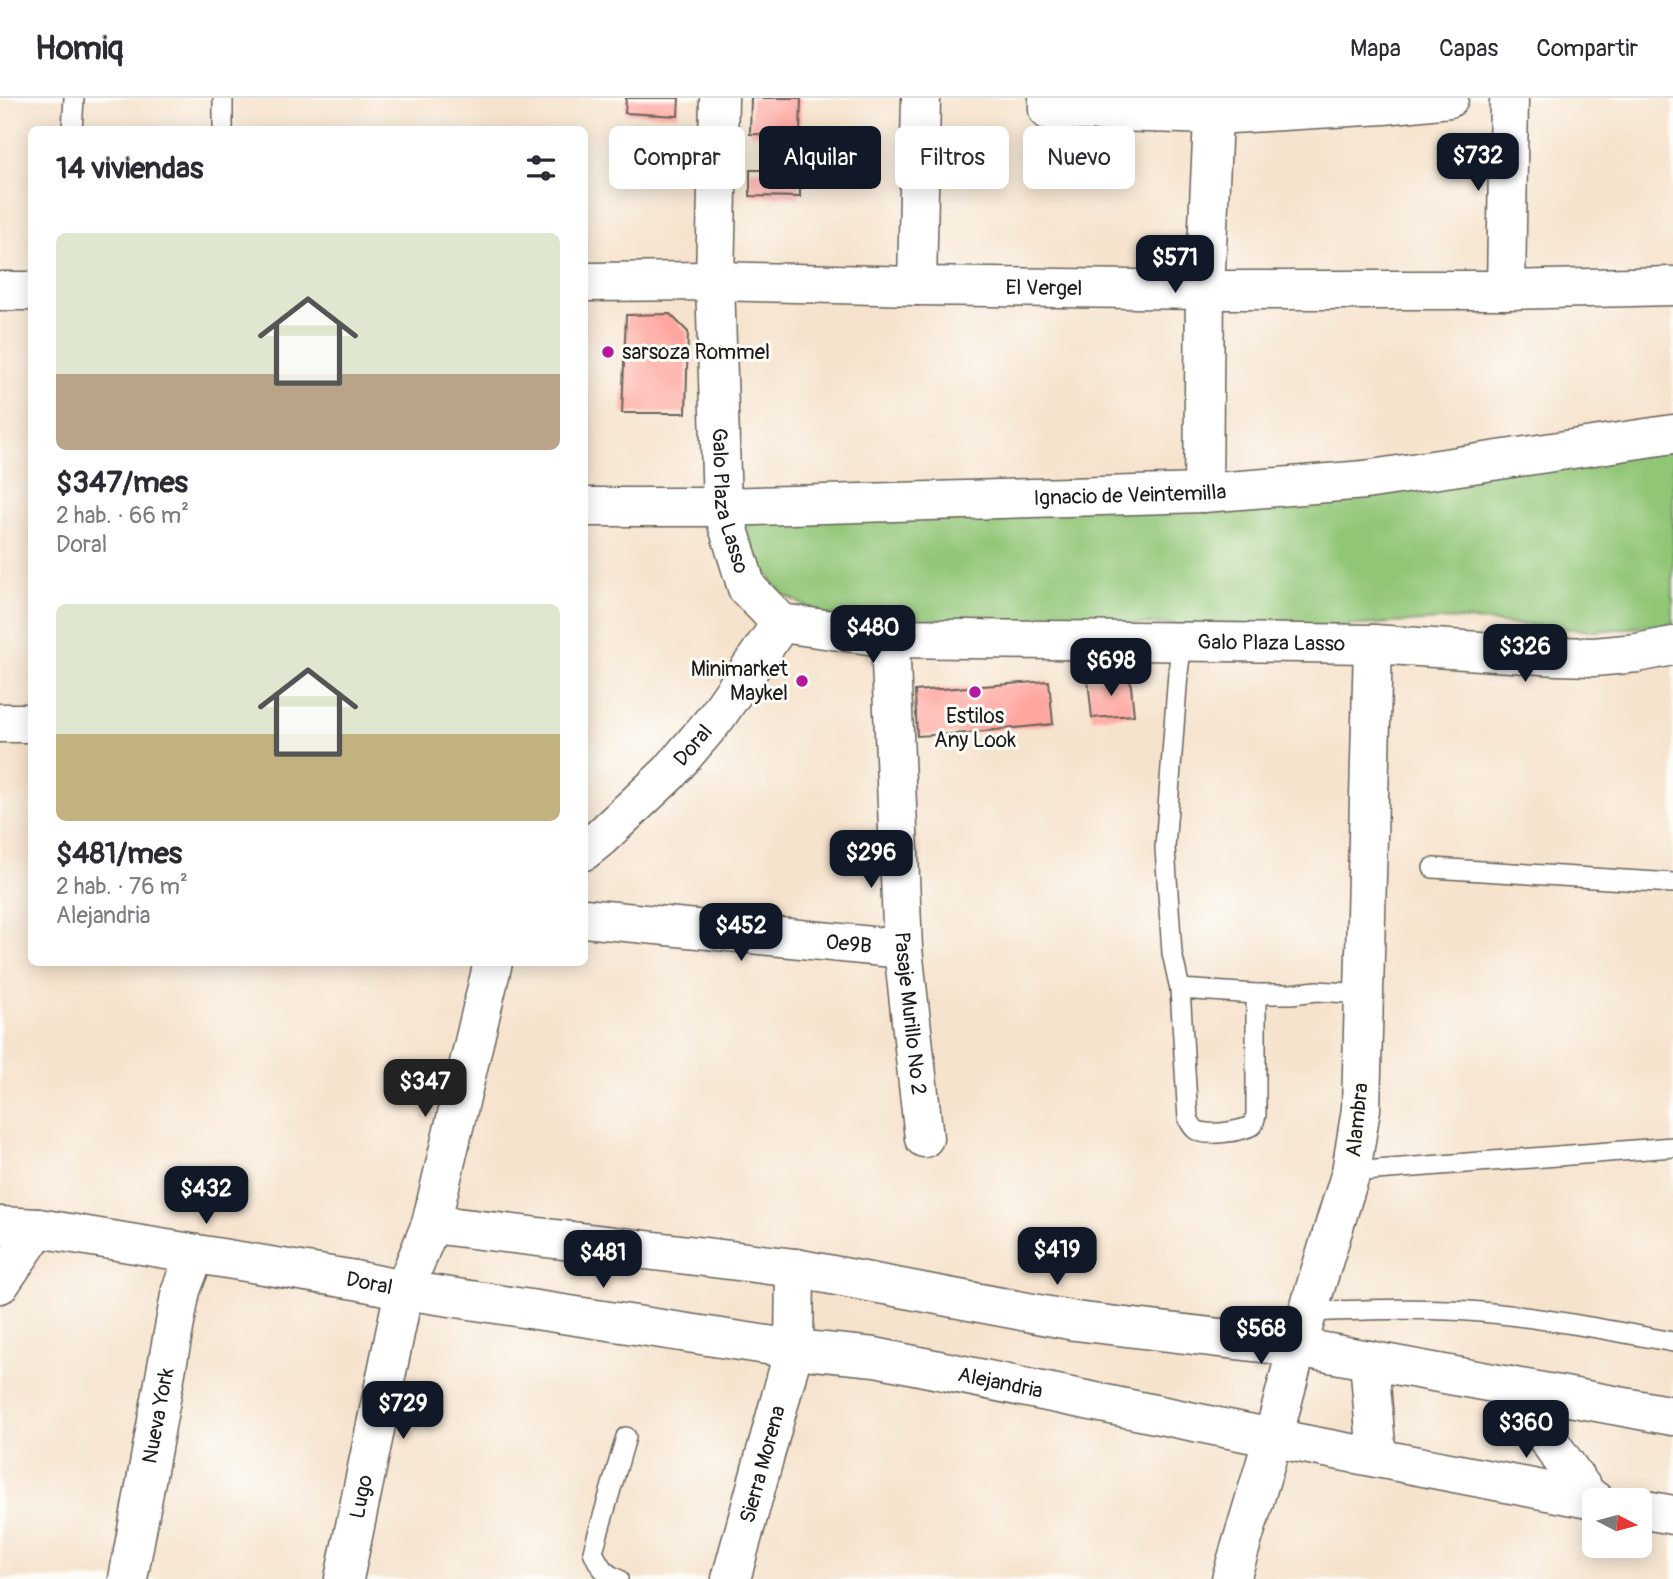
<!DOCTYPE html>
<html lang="es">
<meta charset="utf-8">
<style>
:root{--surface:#fff;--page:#f7f7f7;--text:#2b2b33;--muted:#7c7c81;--line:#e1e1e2;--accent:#111827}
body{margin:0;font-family:Pangolin,sans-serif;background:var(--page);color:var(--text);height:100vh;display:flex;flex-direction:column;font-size:26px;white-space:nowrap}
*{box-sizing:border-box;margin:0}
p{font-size:23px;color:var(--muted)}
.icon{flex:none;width:38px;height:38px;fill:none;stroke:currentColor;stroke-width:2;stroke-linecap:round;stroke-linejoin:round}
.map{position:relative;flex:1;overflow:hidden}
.panel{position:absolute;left:28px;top:28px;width:560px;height:840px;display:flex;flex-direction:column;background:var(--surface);border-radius:10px;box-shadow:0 4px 18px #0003}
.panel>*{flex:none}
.banner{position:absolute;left:609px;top:28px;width:665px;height:63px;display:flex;gap:14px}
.needle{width:46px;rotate:96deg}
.buttons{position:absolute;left:1582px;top:1390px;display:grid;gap:14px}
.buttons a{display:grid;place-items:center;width:70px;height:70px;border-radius:10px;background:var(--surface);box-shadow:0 4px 18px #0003;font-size:35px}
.price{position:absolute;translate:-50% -60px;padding:0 16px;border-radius:14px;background:var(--accent);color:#fff;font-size:23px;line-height:46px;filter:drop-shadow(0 2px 4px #0008)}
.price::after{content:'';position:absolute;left:50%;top:42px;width:21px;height:16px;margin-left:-10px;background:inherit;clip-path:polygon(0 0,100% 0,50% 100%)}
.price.active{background:#222;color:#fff}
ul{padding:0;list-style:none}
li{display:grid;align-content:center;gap:14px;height:371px;padding:0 28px}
li span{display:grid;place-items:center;height:217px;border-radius:10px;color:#555}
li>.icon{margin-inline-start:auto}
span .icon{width:126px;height:126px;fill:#fffc;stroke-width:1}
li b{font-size:30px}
h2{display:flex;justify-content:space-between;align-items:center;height:84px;padding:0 28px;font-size:30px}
.pill{padding:0 24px;border-radius:10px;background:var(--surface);box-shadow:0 4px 18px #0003;font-size:24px;line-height:63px}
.pill.active{background:var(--accent);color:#fff}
header{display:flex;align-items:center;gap:42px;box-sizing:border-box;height:98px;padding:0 35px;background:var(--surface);border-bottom:2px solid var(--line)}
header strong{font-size:33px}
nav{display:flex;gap:38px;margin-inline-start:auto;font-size:24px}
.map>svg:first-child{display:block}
</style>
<header>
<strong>Homiq</strong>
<nav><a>Mapa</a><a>Capas</a><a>Compartir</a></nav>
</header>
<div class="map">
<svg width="1673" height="1481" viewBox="0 0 1673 1481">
<rect width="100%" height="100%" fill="#fdfcf7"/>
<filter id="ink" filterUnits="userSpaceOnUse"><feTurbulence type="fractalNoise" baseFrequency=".0143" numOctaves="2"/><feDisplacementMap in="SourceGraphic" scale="14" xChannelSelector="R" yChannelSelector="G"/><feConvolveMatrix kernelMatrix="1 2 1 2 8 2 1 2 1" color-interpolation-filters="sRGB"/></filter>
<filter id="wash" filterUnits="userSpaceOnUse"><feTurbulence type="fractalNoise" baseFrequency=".00686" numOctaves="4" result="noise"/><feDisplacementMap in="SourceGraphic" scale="28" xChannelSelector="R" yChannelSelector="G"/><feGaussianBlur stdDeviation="1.57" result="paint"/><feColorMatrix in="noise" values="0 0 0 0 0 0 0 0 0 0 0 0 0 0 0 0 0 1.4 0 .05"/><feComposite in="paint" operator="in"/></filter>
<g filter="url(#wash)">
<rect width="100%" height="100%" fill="#f6e3cd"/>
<!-- green -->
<polygon fill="#92c677" stroke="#57714a" stroke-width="2" points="1673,353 1673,526 1595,533 1455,521 1328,529 915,522 823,517 782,496 751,454 738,413"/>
<g id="blocks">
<!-- building -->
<g fill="#ffa69f">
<polygon points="626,0 679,0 678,18 625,15"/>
<polygon points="751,0 801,0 800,37 750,36"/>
<polygon points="750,72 800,72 800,99 750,98"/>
<polygon points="670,216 688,234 686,315 622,315 626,217"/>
<polygon points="1130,579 1134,617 1092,620 1088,582"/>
<polygon points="1049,583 1053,626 967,635 917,638 915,593"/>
</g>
</g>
</g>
<g filter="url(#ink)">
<use href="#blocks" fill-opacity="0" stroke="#68625a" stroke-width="2"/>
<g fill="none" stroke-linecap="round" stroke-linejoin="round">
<!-- lane casing -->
<g stroke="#68625a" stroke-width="22">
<g id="lane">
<polyline points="72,32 74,0"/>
<polyline points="223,32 223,0"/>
<polyline points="1182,544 1178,575 1165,750 1172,855 1180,891 1256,896 1291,896 1317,893 1364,896"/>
<polyline points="1433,770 1673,785"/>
<path d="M1180 891 1188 1021C1189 1022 1193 1030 1195 1031 1204 1040 1242 1033 1253 1027L1256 1017V896"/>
<polyline points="1351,1074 1673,1049"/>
<path d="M1308 1214C1365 1212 1424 1209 1481 1214 1545 1220 1609 1232 1673 1244"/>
<path d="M618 1481C604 1476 598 1466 593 1453L626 1339"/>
</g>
</g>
<!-- street casing -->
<g stroke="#68625a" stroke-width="41">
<g id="street">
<polyline points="1048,0 1048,12 1214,17 1384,7 1449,0"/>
<path id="s1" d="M584 184 715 183 917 188 1205 192H1506L1673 188"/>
<polyline points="917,188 921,0"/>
<polyline points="1506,192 1509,0"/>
<polyline points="0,193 32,193"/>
<polyline points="1203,395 1205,192 1214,0"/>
<path id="s2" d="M584 409H722L1203 395 1365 382 1673 336"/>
<path id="s3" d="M890 540 903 851 924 1040"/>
<polyline points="1373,546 1557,558 1594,559 1637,555 1673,548"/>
<polyline points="0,625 32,625"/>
<path id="s4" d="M584 753 599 741 669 675 715 621 781 525"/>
<path id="s5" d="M584 820 903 851"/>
<polyline points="431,1126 795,1170 1075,1223 1297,1249 1673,1318"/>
<path id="s6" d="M0 1128 38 1130 355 1182 404 1192 794 1251 875 1259 1273 1340 1594 1402"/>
<polyline points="0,1186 38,1130"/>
<polyline points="1369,1262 1377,1360"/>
<polyline points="1510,1288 1590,1401"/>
<polyline points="1640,1411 1673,1417"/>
<path id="s7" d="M128 1481 181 1192 195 1156"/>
<path id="s8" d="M344 1481 404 1192 431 1126 493 864"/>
<path id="s9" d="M731 1481 794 1251 795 1170"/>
</g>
</g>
<!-- secondary casing -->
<g stroke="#68625a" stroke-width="41">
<g id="secondary">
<path id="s10" d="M719 0 715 183 722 409 747 490 781 525 890 540 1373 546 1361 1011 1351 1074 1297 1249 1273 1340 1231 1481"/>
</g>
</g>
<!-- lane -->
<use href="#lane" stroke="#fff" stroke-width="19"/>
<!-- street -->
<use href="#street" stroke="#fff" stroke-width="38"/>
<!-- secondary -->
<use href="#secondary" stroke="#fff" stroke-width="38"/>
</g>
</g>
<!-- markers -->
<g fill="#b5179e" stroke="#fdfcf7" stroke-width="2.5">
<circle cx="608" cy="254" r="7"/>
<circle cx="802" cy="583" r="7"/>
<circle cx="975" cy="594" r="7"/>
</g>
<g text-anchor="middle" stroke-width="6" stroke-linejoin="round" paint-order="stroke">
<!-- street labels -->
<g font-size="21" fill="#1c1c1c" stroke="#fdfcf7">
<text dy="7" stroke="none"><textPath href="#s1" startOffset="460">El Vergel</textPath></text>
<text dy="7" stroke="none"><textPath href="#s2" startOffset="546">Ignacio de Veintemilla</textPath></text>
<text dy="7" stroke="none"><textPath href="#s10" startOffset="404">Galo Plaza Lasso</textPath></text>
<text dy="7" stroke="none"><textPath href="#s10" startOffset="1034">Galo Plaza Lasso</textPath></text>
<text dy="7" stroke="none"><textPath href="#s4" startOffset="152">Doral</textPath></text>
<text dy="7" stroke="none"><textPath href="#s5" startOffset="266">Oe9B</textPath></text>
<text dy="7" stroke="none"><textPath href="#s3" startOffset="376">Pasaje Murillo No 2</textPath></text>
<text transform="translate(1357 1022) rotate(-84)" y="7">Alambra</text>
<text dy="7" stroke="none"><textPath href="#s6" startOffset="374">Doral</textPath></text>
<text dy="7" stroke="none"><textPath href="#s6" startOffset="1013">Alejandria</textPath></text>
<text dy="7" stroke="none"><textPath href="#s7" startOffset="166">Nueva York</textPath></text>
<text dy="7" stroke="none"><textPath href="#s9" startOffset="119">Sierra Morena</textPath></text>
<text dy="7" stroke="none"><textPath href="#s8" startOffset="84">Lugo</textPath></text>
</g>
<!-- poi labels -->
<g font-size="21" fill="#1c1c1c" stroke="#fdfcf7" text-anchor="start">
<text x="622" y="261">sarsoza Rommel</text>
<text x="788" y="578" text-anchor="end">Minimarket<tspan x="788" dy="24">Maykel</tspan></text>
<text x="975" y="625" text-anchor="middle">Estilos<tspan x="975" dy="24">Any Look</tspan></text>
</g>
</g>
</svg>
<div class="buttons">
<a><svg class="needle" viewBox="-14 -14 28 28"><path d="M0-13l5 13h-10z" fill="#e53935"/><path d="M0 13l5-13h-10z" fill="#7c7c81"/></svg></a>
</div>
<b class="price" style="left:1478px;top:95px">$732</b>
<b class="price" style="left:1175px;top:197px">$571</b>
<b class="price" style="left:873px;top:567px">$480</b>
<b class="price" style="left:1525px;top:586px">$326</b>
<b class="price" style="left:1111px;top:600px">$698</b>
<b class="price" style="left:871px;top:792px">$296</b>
<b class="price" style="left:741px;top:865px">$452</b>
<b class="price active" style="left:425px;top:1021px">$347</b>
<b class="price" style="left:206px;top:1128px">$432</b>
<b class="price" style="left:1057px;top:1189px">$419</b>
<b class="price" style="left:603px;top:1192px">$481</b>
<b class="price" style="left:1261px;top:1268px">$568</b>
<b class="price" style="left:403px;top:1343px">$729</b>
<b class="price" style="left:1526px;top:1362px">$360</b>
<div class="banner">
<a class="pill">Comprar</a>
<a class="pill active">Alquilar</a>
<a class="pill">Filtros</a>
<a class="pill">Nuevo</a>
</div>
<section class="panel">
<h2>14 viviendas<svg class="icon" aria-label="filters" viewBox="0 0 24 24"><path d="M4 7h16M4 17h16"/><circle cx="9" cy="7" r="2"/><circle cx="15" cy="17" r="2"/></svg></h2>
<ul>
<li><span style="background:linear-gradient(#dfe7d0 65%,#b9a48a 0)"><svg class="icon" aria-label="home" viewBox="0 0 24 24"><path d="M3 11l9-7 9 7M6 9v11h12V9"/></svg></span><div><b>$347/mes</b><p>2 hab. · 66 m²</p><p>Doral</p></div></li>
<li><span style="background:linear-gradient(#dfe7d0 60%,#c2b280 0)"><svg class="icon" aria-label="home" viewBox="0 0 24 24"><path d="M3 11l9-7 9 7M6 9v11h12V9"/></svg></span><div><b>$481/mes</b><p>2 hab. · 76 m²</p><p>Alejandria</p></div></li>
</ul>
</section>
</div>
